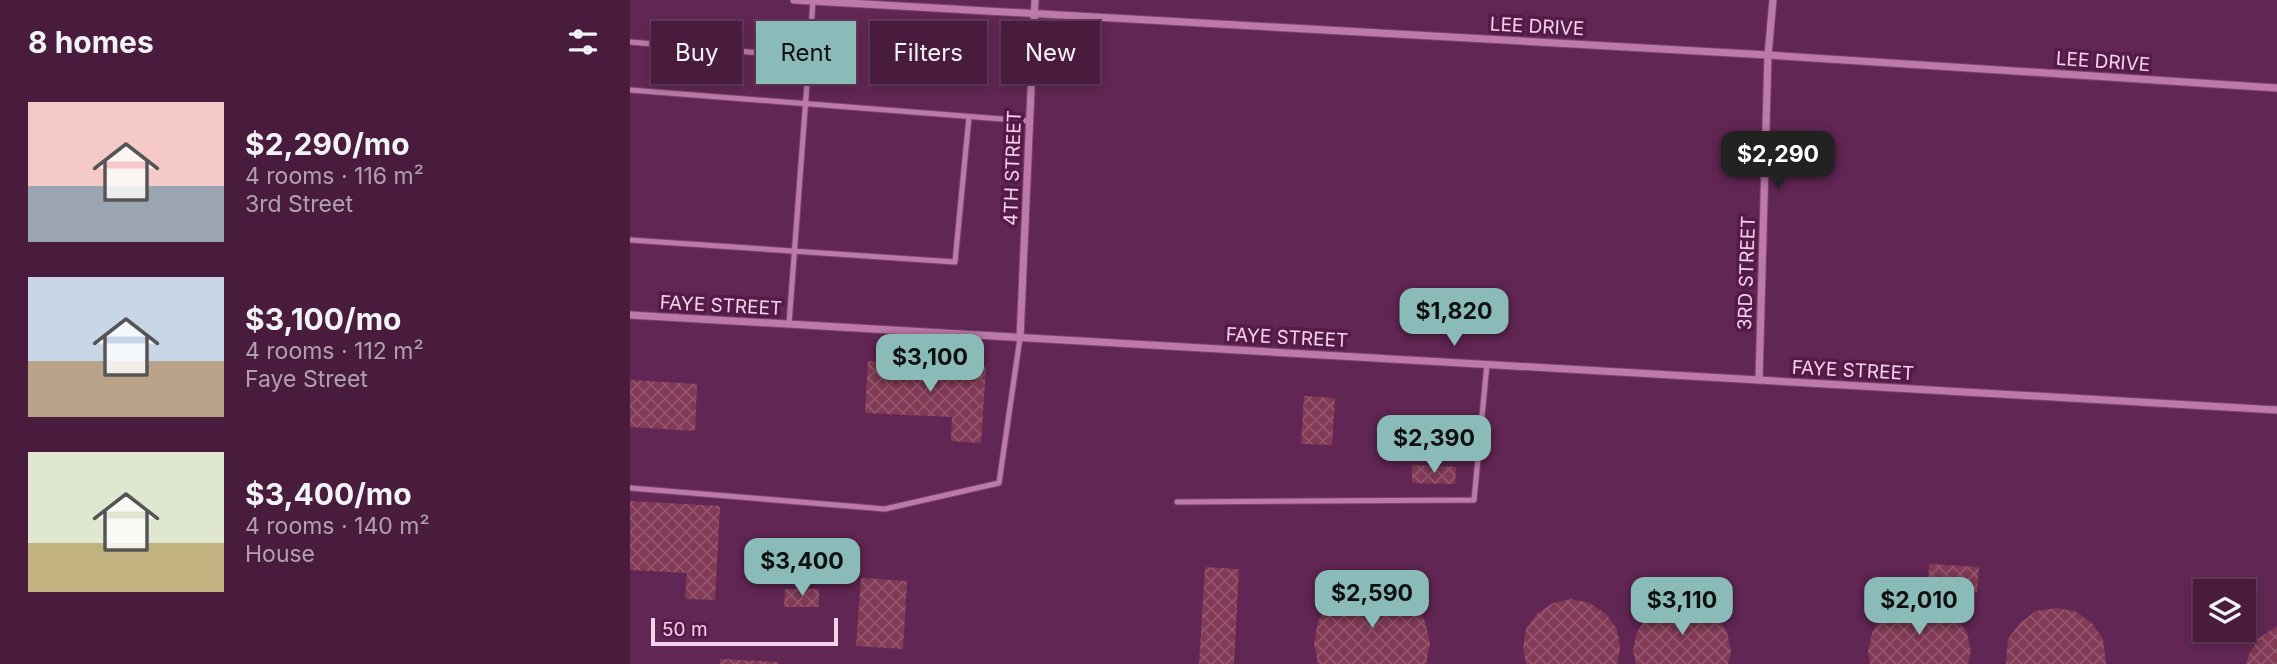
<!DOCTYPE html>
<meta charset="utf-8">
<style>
:root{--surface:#491c3e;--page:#532949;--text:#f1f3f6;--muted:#b1a1b0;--line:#613a58;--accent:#8bbbb9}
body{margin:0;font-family:Inter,sans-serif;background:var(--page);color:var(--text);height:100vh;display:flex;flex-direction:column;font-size:26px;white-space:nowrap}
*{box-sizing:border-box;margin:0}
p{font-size:23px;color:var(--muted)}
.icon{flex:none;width:38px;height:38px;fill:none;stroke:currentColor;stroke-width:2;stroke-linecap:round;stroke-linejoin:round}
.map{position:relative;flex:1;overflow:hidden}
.drawer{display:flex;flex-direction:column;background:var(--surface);width:630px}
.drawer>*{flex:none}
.hud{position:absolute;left:21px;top:21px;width:665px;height:63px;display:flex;gap:14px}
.controls{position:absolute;left:1563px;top:579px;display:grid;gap:14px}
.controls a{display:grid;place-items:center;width:63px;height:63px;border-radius:0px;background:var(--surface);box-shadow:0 4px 10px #0003,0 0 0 2px var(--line);font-size:35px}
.scale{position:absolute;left:21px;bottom:18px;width:187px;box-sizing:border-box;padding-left:7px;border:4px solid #f6d1ea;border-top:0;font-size:19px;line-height:24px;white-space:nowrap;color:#f6d1ea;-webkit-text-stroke:5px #551b48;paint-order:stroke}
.price{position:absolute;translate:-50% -60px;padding:0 16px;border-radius:14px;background:var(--accent);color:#111;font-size:23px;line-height:46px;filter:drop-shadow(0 2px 4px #0008)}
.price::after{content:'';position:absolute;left:50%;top:42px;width:21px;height:16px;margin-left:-10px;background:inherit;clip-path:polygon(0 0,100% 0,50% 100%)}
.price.current{background:#222;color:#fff}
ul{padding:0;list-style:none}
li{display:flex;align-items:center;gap:21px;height:175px;padding:0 28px}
li span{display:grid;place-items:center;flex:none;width:196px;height:140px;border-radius:0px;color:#555}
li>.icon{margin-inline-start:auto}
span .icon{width:84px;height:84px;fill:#fffc;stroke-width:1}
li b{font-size:30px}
h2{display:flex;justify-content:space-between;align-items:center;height:84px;padding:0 28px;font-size:30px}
.chip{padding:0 24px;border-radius:0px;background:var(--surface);box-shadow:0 4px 10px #0003,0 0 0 2px var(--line);font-size:24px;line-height:63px}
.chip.current{background:var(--accent);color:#111}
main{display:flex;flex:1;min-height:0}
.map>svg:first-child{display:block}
</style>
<main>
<section class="drawer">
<h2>8 homes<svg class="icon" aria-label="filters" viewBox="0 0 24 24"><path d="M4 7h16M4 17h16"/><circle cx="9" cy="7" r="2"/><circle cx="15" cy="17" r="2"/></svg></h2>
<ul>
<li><span style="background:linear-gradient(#f6c9c9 60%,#9aa5b1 0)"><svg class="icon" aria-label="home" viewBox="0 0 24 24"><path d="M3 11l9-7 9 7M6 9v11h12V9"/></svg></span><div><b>$2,290/mo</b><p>4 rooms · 116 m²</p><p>3rd Street</p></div></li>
<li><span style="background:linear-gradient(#c9d6e8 60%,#b9a48a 0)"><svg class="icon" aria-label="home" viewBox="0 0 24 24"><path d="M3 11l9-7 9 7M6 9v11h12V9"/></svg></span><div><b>$3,100/mo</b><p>4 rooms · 112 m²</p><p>Faye Street</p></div></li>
<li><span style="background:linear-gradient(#dfe7d0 65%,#c2b280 0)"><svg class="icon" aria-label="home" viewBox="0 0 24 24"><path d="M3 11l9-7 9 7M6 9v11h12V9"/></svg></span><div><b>$3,400/mo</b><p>4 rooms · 140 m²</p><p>House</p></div></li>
</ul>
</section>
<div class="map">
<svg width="1647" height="664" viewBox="0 0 1647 664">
<defs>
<pattern id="building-cross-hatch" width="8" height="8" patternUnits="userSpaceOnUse" patternTransform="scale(1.75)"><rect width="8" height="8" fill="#823a55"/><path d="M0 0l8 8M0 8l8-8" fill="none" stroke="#94556e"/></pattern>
</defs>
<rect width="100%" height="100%" fill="#612653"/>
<!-- building -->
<g fill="url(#building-cross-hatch)">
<polygon points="238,361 356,367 351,443 321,441 322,417 235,413"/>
<polygon points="0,380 67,384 65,431 0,427"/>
<polygon points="674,396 705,398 702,445 671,444"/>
<polygon points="782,465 826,467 825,484 782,483"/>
<polygon points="0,501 90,506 85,600 55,599 57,573 0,570"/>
<polygon points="1299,564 1349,567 1347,592 1298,589"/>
<polygon points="575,567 609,569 604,664 569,664"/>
<polygon points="231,578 277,581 273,649 226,646"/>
<polygon points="742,585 764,589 783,602 795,621 800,643 796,664 688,664 684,643 688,621 701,602 720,589"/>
<polygon points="155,589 189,589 189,607 154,607"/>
<polygon points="941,599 960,603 976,614 987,629 990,648 987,664 896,664 893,648 896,629 907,614 923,603"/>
<polygon points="1289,601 1309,605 1326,616 1337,633 1341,652 1338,664 1240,664 1238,652 1242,633 1253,616 1270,605"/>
<polygon points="1052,602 1071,606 1087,616 1097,632 1101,651 1098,664 1006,664 1003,651 1007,632 1018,616 1033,606"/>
<polygon points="1426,608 1445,611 1462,623 1473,639 1476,664 1376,664 1378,639 1390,623 1406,611"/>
<polygon points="1647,626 1647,664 1616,664 1619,654 1629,638"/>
<polygon points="90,659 148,662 148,664 90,664"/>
</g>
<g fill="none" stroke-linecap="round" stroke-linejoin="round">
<!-- service casing -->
<g stroke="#79456d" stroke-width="7">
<g id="service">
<polyline points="0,42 179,57 159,324"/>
<polyline points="179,57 183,1"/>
<polyline points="0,90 399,121"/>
<polyline points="0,240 325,262 339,117"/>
<polyline points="0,488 255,509 369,483 390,338"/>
<polyline points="547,502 844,500 857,364"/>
</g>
</g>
<!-- minor casing -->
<g stroke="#79456d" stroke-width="9">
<g id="minor">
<polyline points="164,0 1138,55 1647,88"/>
<polyline points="0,315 1647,410"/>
<polyline points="390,338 405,0"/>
<polyline points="1129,380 1138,55 1143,0"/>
</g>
</g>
<!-- service -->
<use href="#service" stroke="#bc79a9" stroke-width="5"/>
<!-- minor -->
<use href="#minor" stroke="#bc79a9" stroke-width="7"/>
</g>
<g text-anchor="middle" stroke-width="7" stroke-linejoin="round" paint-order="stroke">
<!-- street labels -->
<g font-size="19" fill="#f6d1ea" stroke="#551b48">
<text transform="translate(907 26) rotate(3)" y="7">LEE DRIVE</text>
<text transform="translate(1473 61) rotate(4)" y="7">LEE DRIVE</text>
<text transform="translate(382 168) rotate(-88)" y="7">4TH STREET</text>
<text transform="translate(1116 273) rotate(-88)" y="7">3RD STREET</text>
<text transform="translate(91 305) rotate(3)" y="7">FAYE STREET</text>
<text transform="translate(657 337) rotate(3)" y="7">FAYE STREET</text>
<text transform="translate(1223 370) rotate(3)" y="7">FAYE STREET</text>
</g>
</g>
</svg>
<div class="controls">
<a><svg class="icon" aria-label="layers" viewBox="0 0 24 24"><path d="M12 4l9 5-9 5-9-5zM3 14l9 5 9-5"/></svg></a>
</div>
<div class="scale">50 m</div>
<b class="price current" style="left:1148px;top:191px">$2,290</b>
<b class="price" style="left:824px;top:348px">$1,820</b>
<b class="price" style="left:300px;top:394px">$3,100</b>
<b class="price" style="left:804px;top:475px">$2,390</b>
<b class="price" style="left:172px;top:598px">$3,400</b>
<b class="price" style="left:742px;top:630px">$2,590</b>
<b class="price" style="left:1052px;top:637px">$3,110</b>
<b class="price" style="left:1289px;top:637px">$2,010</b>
<div class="hud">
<a class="chip">Buy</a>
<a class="chip current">Rent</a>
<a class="chip">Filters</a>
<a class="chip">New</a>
</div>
</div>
</main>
